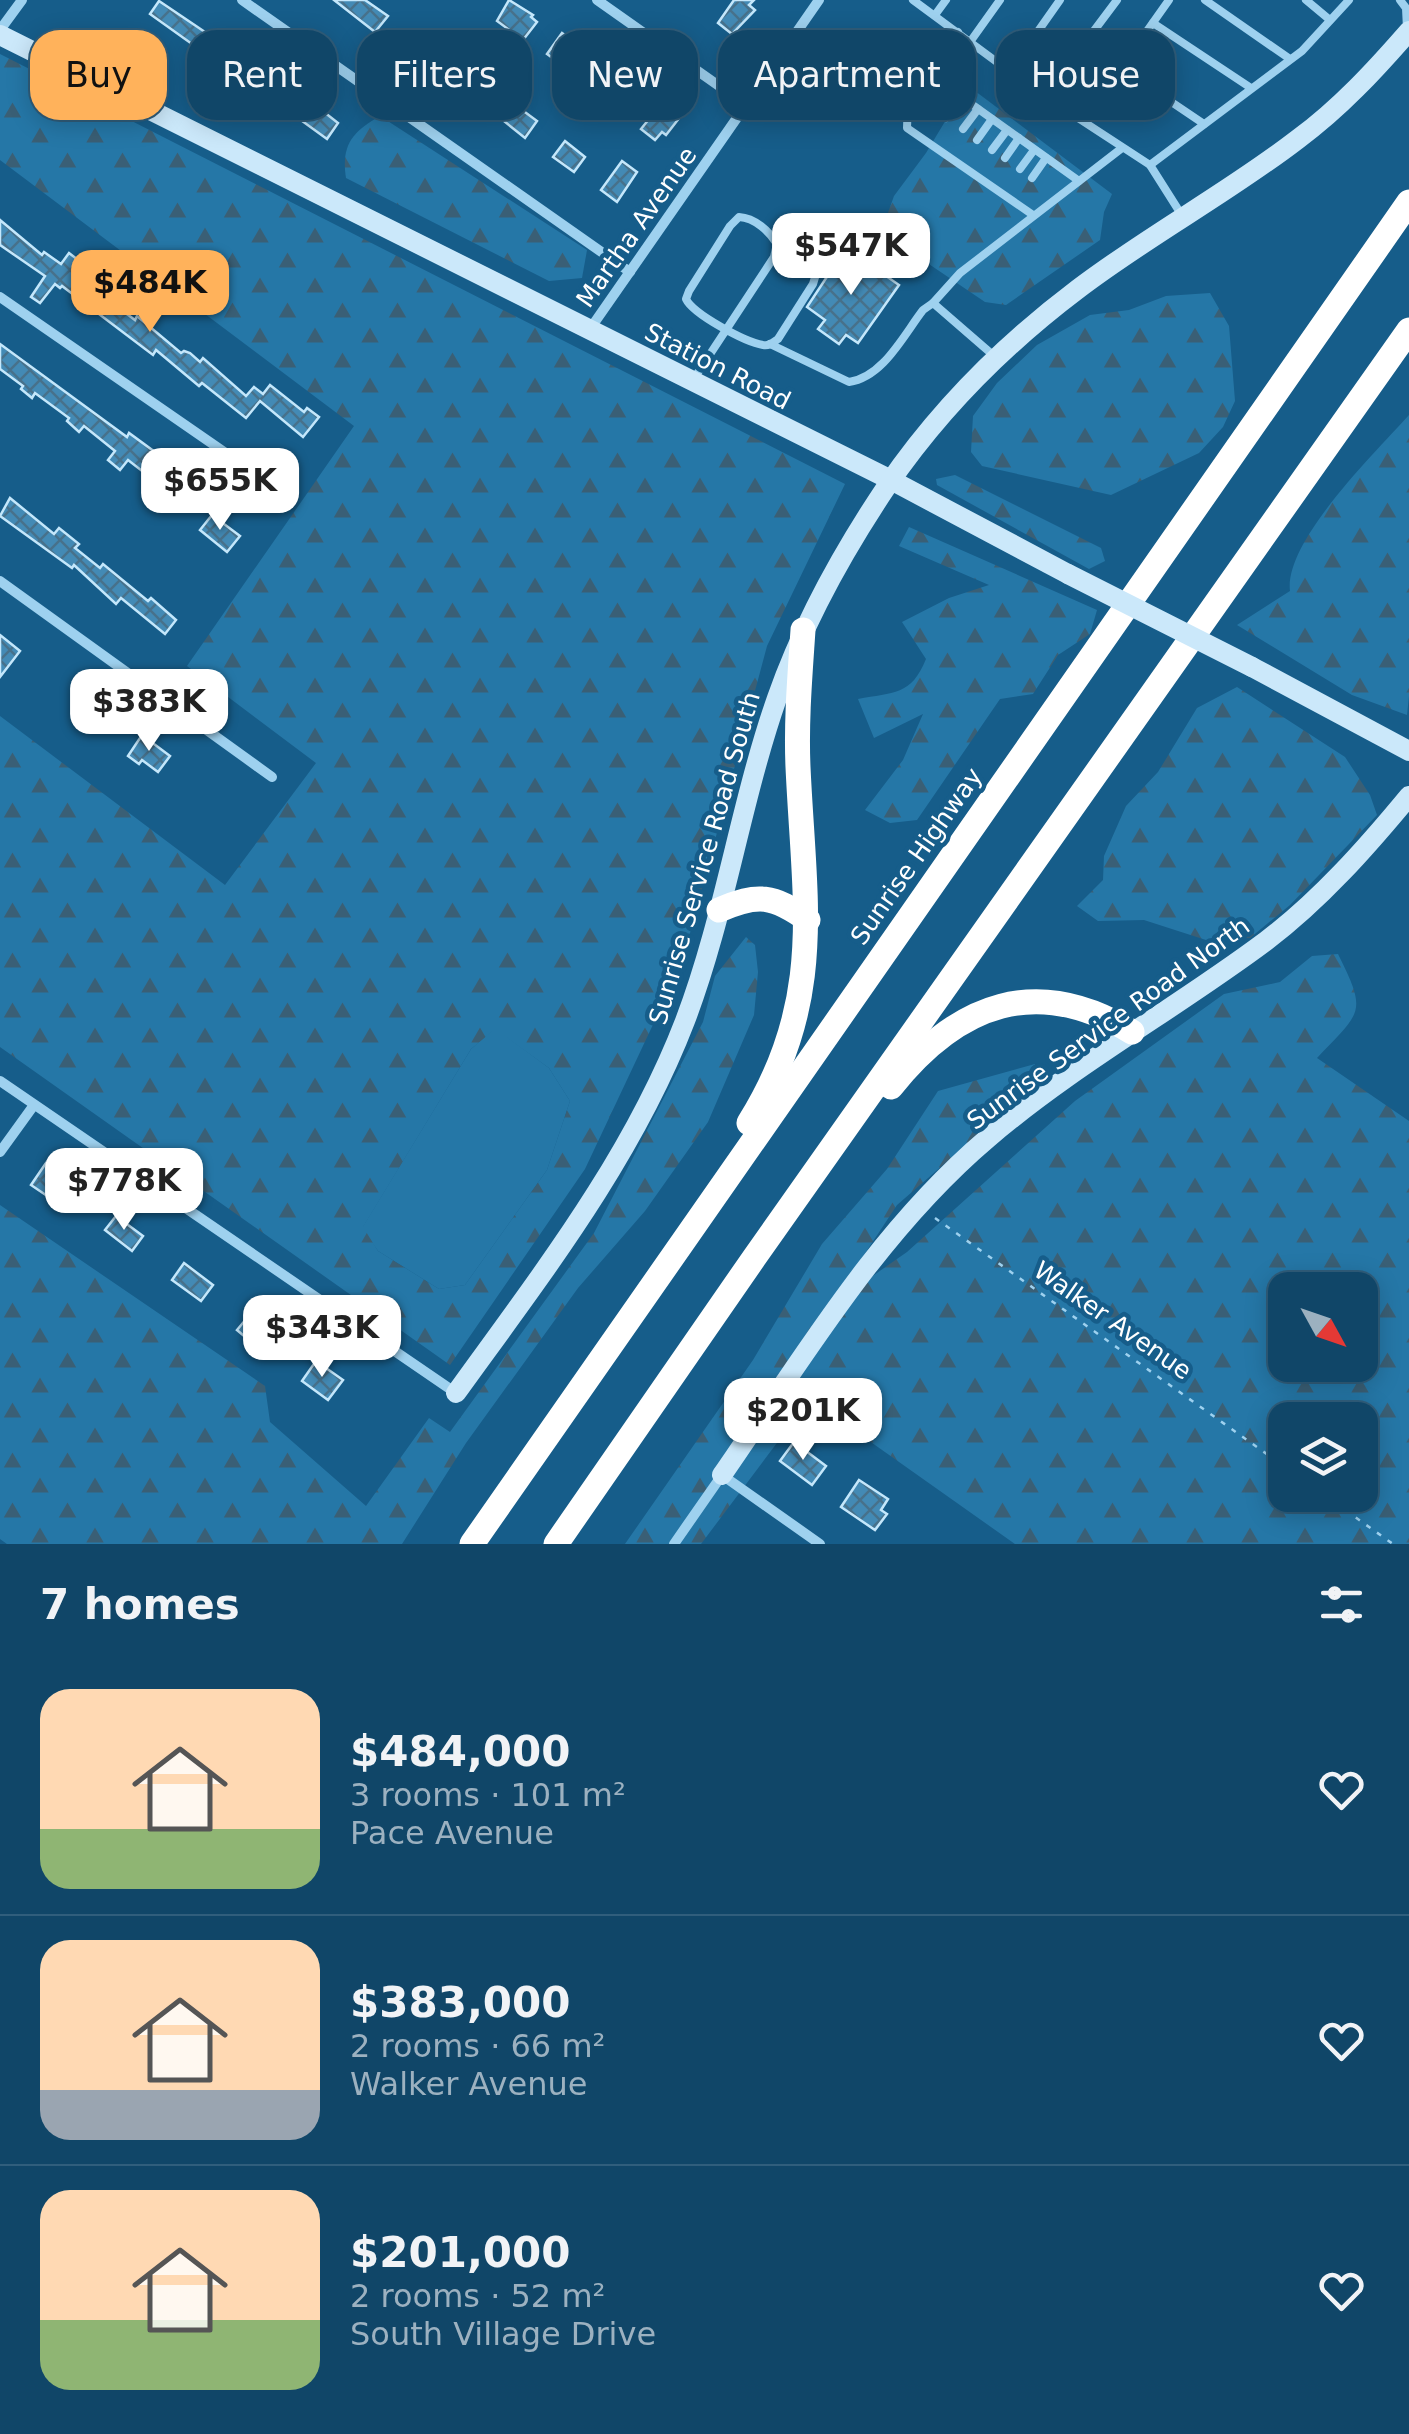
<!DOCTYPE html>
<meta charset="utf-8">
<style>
:root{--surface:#104668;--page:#1e5071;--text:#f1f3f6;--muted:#9cb1c0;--line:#305e7c;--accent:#ffb25b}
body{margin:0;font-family:"DejaVu Sans",sans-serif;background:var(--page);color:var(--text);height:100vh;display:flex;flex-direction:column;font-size:38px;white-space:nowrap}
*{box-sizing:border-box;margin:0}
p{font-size:32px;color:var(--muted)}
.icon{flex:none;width:55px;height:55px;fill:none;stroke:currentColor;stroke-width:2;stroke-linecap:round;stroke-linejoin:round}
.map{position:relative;height:1544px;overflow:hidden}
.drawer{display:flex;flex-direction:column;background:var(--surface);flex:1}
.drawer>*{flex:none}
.hud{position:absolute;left:30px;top:30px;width:1350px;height:90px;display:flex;gap:20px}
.needle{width:65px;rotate:130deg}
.buttons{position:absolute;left:1268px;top:1272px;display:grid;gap:20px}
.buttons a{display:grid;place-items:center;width:110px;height:110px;border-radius:20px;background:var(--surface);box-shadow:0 5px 25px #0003,0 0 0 2px var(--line);font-size:50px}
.price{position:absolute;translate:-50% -85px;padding:0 22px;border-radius:20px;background:#fff;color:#222;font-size:32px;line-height:65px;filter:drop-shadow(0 2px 5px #0008)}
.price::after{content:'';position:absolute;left:50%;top:60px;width:30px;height:22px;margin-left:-15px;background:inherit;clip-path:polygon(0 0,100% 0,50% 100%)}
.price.active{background:var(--accent);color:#111}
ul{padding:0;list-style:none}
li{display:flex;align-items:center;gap:30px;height:250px;padding:0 40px}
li+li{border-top:2px solid var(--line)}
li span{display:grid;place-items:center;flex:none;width:280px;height:200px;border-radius:30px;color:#555}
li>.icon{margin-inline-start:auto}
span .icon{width:120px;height:120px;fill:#fffc;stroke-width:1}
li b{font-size:42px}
h2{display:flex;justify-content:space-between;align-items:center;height:120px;padding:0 40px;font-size:42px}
.chip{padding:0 35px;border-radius:30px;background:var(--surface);box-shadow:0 5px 25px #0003,0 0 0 2px var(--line);font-size:35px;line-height:90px}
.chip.active{background:var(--accent);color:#111}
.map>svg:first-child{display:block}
</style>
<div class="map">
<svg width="1409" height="1544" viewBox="0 0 1409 1544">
<defs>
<pattern id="forest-firs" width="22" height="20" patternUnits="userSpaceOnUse" patternTransform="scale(2.5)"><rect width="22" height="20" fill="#2577a7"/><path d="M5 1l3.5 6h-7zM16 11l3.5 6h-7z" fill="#3a5f75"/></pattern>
<pattern id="building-cross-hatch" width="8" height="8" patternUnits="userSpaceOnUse" patternTransform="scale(2.5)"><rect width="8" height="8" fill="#438ab5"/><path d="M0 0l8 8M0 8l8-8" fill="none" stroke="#47718b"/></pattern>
</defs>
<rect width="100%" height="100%" fill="#165d8a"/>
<!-- green -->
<polygon fill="#2577a7" points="495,1028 549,1068 570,1101 547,1170 465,1285 439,1289 378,1251 362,1228 471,1049"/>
<!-- forest -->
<g fill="url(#forest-firs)" fill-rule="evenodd">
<path d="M0 54 845 484 767 646 682 963 585 1169 450 1365 0 1047V716L225 885 316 763 187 666 354 426 0 160ZM495 1029 549 1068 570 1101 547 1170 465 1285 439 1289 378 1251 363 1227 471 1049Z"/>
<polygon points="967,85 1112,194 1104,212 1100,240 1006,305 985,302 886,235 884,224 894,196 926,153"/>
<path d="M380 116 587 250 582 278 549 281 346 178C341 145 352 132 380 116Z"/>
<polygon points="1210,293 1229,326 1235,401 1223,427 1199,453 1111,495 982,466 971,452 973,416 997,383 1037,345 1090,315 1129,310 1166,296"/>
<path d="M1409 415V696L1407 715 1352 695 1237 625 1290 591C1284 541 1376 452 1409 415Z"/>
<polygon points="955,475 1101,548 1105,561 1089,569 937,485 936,479"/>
<path d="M909 527 1097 610 1090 634 1058 655 1033 694 1000 699 917 820 890 823 865 810 903 760 923 714 874 738 858 699C894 692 911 696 926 659L902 622 949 598 989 585 899 546Z"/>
<polygon points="1237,687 1345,757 1370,795 1377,815 1290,905 1250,938 1206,940 1144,920 1098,921 1077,906 1103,880 1104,856 1126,806 1158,772 1197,708"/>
<polygon points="746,937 755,945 758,972 754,1015 708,1122 645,1211 578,1288 466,1443 402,1544 7,1544 0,1539 0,1205 265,1386 270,1422 366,1506 429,1418 450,1432 594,1233 703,1022 715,976"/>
<path d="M1338 954C1368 1014 1361 1011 1317 1058L1409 1121V1544H1015L810 1399 701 1544H625L753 1360 822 1244 887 1169 938 1091 1035 1064 1036 1084 897 1205 831 1305 907 1252 1075 1101 1224 994 1280 982 1312 956ZM1285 1290H1360V1365H1285ZM1285 1420H1360V1495H1285Z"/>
</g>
<!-- building -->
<g fill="url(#building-cross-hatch)" stroke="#c4e7fb" stroke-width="2.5">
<polygon points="334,0 365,0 388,16 375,32"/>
<polygon points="509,0 533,15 531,17 537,22 523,40 497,21"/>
<polygon points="734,0 754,0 749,5 755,10 732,34 718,23"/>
<polygon points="159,1 282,84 266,105 241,86 229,101 219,93 234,74 150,14"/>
<polygon points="409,30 437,51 425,68 398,46"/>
<polygon points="562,33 589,52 573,73 547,54"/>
<polygon points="459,65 486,87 474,103 447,80"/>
<polygon points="610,69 632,85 628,89 635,94 626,107 619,102 616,106 594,90"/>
<polygon points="310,101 338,123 327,139 298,118"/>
<polygon points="510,101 537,121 525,138 499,117"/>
<polygon points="662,103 680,117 666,135 662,132 655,140 641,129"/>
<polygon points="565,141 585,157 574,172 553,157"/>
<polygon points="622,161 637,172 617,202 601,190"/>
<polygon points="0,220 42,255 44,252 61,264 69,253 82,263 75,272 111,302 135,320 137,316 181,353 184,351 190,353 200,362 203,358 246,396 254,387 263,394 270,385 304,412 307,408 319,417 303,437 260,401 246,418 202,383 199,386 156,350 153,355 62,286 60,288 55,284 40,303 31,297 45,276 0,245"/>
<polygon points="846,248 899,285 858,343 846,335 839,344 818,329 825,320 807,307"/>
<polygon points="0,344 127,437 129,433 204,488 191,504 175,493 164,499 154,489 159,484 128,460 120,470 108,460 115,451 84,426 79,432 67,421 69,418 35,393 32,398 21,389 23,386 0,369"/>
<polygon points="10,498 54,534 59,528 79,544 75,548 100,568 103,564 148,601 151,598 176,620 165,634 121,598 116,604 74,565 72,568 0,516"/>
<polygon points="212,515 240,536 227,552 200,530"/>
<polygon points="0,635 20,651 0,677"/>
<polygon points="142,735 170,756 158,772 142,760 139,764 128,756"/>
<polygon points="46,1163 80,1186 65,1208 31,1185"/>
<polygon points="116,1216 143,1236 132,1251 105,1230"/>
<polygon points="184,1263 213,1285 201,1301 172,1280"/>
<polygon points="252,1312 279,1334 264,1353 237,1330"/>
<polygon points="316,1361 343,1380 328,1400 302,1381"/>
<polygon points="794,1442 826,1466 812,1485 780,1461"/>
<polygon points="859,1480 888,1499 881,1510 887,1514 875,1530 841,1507"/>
</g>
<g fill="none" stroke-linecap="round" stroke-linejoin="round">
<!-- path -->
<g stroke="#9ed1ef" stroke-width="2.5" stroke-dasharray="5 8" stroke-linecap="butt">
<polyline points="935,1218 1285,1467"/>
<polyline points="1324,1495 1393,1544"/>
</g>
<!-- lane -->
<g stroke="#9ed1ef" stroke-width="8">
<polyline points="913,0 1032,88 1150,165 1181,214"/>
<polyline points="1205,0 1290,59"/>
<polyline points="1306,0 1330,20"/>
<polyline points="1400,0 1406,8 1407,29"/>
<polyline points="935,15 946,0"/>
<polyline points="1153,23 1251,88"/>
<polyline points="958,32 908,100 907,128 1033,215"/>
<polyline points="970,42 1000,0"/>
<polyline points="1121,68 1204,124"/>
<polyline points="1010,71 1060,0"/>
<polyline points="928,73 1079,181"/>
<polyline points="1045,96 1117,0"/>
<polyline points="936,111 951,89"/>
<polyline points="946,118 961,97"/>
<polyline points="1084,120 1169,0"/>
<polyline points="963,129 978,109"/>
<polyline points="977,140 992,119"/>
<polyline points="992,150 1007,130"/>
<polyline points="1005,158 1019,138"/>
<polyline points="1150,165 1302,51 1349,0"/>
<polyline points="1020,169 1034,150"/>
<polyline points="1032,178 1046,158"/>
<polyline points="933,303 960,273 1122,148"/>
<path d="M770 344 849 382C883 377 903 336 923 310L933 303 993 355"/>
<path d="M695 377 774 257 777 244C769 231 755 218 739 217L730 226 689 291 686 299C693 314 745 342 763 345 770 346 772 343 778 339L813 284 816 274 812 269 777 244"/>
</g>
<!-- street -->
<g stroke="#9ed1ef" stroke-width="10">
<polyline points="242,0 630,272"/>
<polyline points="597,0 746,105"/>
<polyline points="0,30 22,0"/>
<polyline points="0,297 269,483"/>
<polyline points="590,329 819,0"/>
<polyline points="0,581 272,777"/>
<polyline points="0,1081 456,1393"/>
<polyline points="0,1152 34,1105"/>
<polyline points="674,1544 722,1475 820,1544"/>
</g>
<!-- secondary -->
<g stroke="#cbe8fa" stroke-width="20">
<polyline points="0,35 891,480 1068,574"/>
<polyline points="1252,667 1409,751"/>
<path d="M456 1393C541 1275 632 1159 685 1021 725 916 740 804 777 698 804 621 842 553 887 486 939 410 1005 344 1078 289 1149 235 1228 193 1298 139 1340 108 1375 70 1409 31"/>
<path d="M722 1475C803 1358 878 1231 988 1138 1075 1064 1175 1009 1266 941 1320 900 1366 848 1409 796"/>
</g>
<!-- highway -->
<g stroke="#fff" stroke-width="25">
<path d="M719 910C758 893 773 895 808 920"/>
<path d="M891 1087C958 1003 1037 974 1132 1032"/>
<path d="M749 1123C826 1001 804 901 798 767 796 721 800 675 803 630"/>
<polyline points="472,1544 1409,202"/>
<polyline points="556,1544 754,1258 1409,330"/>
</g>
<!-- secondary-bridge -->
<polyline stroke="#cbe8fa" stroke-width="20" points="1068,574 1252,667"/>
</g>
<g text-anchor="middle" stroke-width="9" stroke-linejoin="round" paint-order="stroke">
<!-- street labels -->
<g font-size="25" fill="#fff" stroke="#165d8a">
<text transform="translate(636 227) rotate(-55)" y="9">Martha Avenue</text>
<text transform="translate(718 366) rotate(27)" y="9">Station Road</text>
<text transform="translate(916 856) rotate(-55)" y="9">Sunrise Highway</text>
<text transform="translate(704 858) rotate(-74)" y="9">Sunrise Service Road South</text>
<text transform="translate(1108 1023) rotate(-36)" y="9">Sunrise Service Road North</text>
<text transform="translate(1113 1320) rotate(35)" y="9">Walker Avenue</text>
</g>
</g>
</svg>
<div class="buttons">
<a><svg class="needle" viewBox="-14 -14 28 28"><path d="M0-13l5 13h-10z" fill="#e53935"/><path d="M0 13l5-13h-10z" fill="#9cb1c0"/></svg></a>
<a><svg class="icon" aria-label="layers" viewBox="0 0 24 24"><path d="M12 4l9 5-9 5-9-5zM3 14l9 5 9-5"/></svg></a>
</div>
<b class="price" style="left:851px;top:298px">$547K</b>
<b class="price active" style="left:150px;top:335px">$484K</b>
<b class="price" style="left:220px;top:533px">$655K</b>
<b class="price" style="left:149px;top:754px">$383K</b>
<b class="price" style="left:124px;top:1233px">$778K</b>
<b class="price" style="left:322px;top:1380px">$343K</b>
<b class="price" style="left:803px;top:1463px">$201K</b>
<div class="hud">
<a class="chip active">Buy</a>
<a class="chip">Rent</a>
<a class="chip">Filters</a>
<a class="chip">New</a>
<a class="chip">Apartment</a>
<a class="chip">House</a>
</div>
</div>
<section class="drawer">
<h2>7 homes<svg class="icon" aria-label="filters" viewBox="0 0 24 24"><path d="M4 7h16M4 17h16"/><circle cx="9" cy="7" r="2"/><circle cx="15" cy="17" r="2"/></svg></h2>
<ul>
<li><span style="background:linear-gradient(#ffd9b3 70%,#8fb573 0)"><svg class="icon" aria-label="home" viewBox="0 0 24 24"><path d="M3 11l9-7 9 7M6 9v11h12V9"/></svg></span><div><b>$484,000</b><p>3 rooms · 101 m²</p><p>Pace Avenue</p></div><svg class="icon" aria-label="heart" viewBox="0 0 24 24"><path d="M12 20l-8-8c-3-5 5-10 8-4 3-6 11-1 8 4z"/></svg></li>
<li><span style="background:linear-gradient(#ffd9b3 75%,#9aa5b1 0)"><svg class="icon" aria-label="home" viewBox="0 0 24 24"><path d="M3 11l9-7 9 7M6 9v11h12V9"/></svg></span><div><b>$383,000</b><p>2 rooms · 66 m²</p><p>Walker Avenue</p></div><svg class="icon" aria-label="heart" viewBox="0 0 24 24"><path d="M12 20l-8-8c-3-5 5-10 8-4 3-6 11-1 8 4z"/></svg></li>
<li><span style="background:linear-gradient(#ffd9b3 65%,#8fb573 0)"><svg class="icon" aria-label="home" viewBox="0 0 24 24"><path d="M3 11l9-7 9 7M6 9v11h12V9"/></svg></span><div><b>$201,000</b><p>2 rooms · 52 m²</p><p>South Village Drive</p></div><svg class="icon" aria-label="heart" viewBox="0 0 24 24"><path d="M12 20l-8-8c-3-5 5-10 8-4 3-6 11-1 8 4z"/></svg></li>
</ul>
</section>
